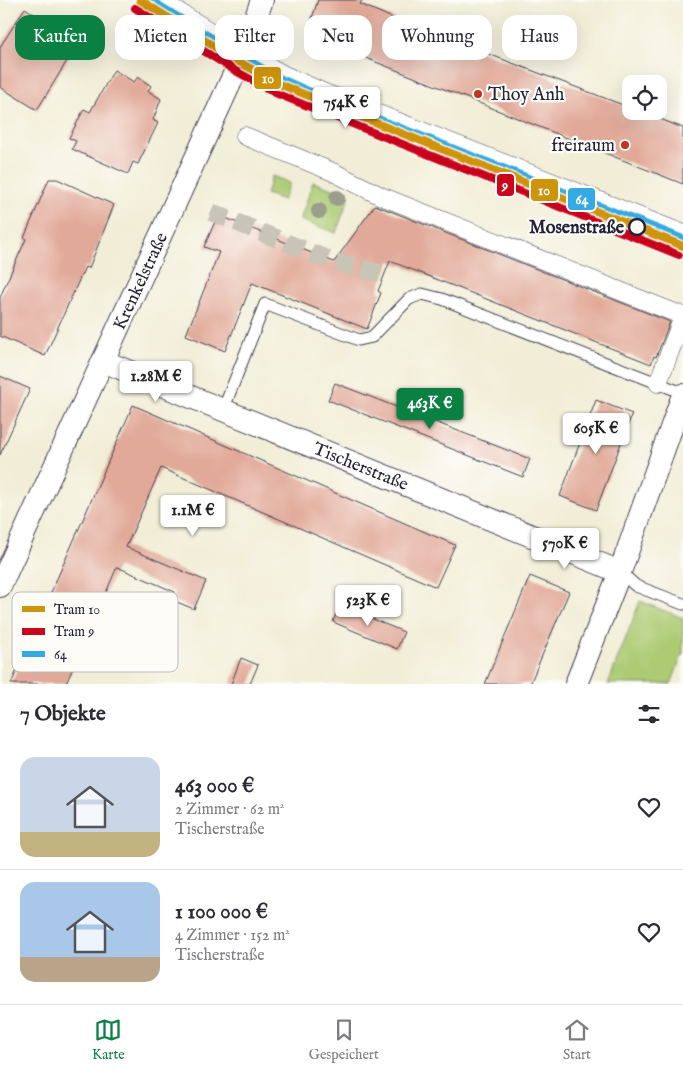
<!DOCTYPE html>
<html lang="de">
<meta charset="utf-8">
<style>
:root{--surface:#fff;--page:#f2f2f3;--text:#2b2b33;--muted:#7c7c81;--line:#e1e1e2;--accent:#0b8043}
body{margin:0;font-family:"IM FELL English",serif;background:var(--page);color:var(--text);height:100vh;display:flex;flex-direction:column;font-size:19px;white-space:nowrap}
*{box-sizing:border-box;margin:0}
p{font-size:16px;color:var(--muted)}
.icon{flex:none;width:28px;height:28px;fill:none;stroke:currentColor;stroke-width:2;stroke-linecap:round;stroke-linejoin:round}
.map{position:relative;height:684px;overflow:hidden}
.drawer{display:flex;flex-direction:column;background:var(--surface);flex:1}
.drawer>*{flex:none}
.top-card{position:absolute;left:15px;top:15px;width:654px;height:45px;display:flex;gap:10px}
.controls{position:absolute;left:622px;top:75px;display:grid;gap:10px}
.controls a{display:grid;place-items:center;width:45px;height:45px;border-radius:10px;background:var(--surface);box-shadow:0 5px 20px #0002;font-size:25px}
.price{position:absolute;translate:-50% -42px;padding:0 11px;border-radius:5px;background:#fff;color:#222;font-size:16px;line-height:32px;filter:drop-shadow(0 1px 2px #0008)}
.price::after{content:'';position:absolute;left:50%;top:30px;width:15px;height:11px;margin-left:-8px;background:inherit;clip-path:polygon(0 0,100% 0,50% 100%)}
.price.active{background:var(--accent);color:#fff}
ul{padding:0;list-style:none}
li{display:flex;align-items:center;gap:15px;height:125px;padding:0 20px}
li+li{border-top:1px solid var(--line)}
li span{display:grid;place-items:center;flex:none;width:140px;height:100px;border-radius:15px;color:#555}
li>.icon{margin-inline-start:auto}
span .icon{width:60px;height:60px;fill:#fffc;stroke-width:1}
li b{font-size:21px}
h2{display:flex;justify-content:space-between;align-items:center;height:60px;padding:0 20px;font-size:21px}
.pill{padding:0 18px;border-radius:15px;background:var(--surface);box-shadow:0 5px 20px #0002;font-size:18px;line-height:45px}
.pill.active{background:var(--accent);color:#fff}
.dock{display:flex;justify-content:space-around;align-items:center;height:70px;border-top:1px solid var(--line);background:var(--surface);font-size:14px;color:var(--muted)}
.dock a{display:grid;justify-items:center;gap:2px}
.dock .active{color:var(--accent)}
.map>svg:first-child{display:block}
</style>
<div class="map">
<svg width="683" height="684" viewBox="0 0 683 684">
<rect width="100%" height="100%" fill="#fdfcf7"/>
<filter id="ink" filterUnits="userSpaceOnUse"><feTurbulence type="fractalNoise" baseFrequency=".02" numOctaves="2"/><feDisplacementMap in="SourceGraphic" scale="10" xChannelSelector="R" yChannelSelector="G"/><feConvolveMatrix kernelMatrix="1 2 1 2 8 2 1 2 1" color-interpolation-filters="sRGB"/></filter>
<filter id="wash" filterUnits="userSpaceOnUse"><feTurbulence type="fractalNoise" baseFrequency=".0096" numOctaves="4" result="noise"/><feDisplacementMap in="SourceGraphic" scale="20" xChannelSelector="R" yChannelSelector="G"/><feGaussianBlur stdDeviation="1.12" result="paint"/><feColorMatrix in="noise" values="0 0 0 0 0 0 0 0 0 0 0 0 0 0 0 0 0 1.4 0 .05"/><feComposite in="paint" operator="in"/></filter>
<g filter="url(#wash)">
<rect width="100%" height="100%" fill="#f1edd6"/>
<!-- green -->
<g fill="#accb73" stroke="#677657">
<polygon points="272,176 290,183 283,200 266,194"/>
<polygon points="313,182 350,195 336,233 300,220"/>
<polygon points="640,601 683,618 683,653 671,684 608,684"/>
</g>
<g id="blocks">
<!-- building -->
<g fill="#e1a998">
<polygon points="318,0 362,0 360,4 388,16 631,108 631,111 640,111 683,128 683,184 323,41 314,30 311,21"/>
<polygon points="25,8 78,43 37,110 0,87 0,47"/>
<polygon points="114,70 134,82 138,77 151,86 148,91 161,99 153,120 158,123 138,164 133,162 128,174 72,149 76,141 69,138 84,109 90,112"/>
<polygon points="49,179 57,179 114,205 89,268 85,267 45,356 0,336 0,297 26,239 24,238"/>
<polygon points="375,205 670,322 656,357 654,356 651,364 390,261 378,291 381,293 367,329 252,283 225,351 186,335 219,252 204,247 218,215 334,262"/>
<polygon points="0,376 30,389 0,455"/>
<polygon points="335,383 530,459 523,477 328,400"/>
<polygon points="596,400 632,414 596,510 560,496"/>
<polygon points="133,405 455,545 436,587 161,468 126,547 206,581 194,609 172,600 175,592 117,567 101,604 162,630 152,653 91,626 66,684 11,684"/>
<polygon points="530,576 569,592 530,684 485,684"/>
<polygon points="339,605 404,632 397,649 333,622"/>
<polygon points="241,658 258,665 250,684 231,684"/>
</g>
</g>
</g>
<g filter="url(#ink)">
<use href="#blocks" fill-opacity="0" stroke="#414052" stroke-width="1"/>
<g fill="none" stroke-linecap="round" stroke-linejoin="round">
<!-- pedestrian-tunnel -->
<polyline stroke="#c8c4b7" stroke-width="18" stroke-dasharray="18 9" stroke-linecap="butt" points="211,212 334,262 385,274"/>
<!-- service casing -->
<g stroke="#414052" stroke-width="13">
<g id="service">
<polyline points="223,410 265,304 359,340 372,337 409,299 422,294 442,299 683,393"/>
<polyline points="620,572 636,586 683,604"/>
</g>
</g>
<!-- pedestrian casing -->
<g stroke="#414052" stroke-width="19">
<g id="pedestrian">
<polyline points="245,136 333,172 381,196 683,316"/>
<polyline points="658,383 683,317"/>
</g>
</g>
<!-- minor casing -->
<g stroke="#414052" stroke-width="24">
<g id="minor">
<polyline points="103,361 620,572"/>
<polyline points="0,586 242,57 262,0"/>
<polyline points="576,684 620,572 683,395"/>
</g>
</g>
<!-- secondary casing -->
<g stroke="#414052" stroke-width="29">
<polyline id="secondary" points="150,0 242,57 281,79 324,98 683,239"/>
</g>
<!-- service -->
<use href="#service" stroke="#fff" stroke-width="11"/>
<!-- pedestrian -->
<use href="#pedestrian" stroke="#fff" stroke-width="18"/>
<!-- minor -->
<use href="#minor" stroke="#fff" stroke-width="22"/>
<!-- secondary -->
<use href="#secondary" stroke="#fff" stroke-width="28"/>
<!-- bus-1 casing -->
<g stroke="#fdfcf7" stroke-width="11">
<polyline id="bus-1" points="150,0 242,57 281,79 324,98 683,239"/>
</g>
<!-- bus-1 -->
<use href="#bus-1" stroke="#35a9e1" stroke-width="8"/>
<!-- tram-1 casing -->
<g stroke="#fdfcf7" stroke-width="11">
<polyline id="tram-1" points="140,0 239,62 279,84 683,246"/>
</g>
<!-- tram-2 casing -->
<g stroke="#fdfcf7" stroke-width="11">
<polyline id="tram-2" points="135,8 234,70 275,93 679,255"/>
</g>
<!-- tram-1 -->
<use href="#tram-1" stroke="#ce940c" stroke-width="8"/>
<!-- tram-2 -->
<use href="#tram-2" stroke="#c9061a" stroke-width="8"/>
</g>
<!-- trees -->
<g fill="#9a9e8c">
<circle cx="337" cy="198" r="8"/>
<circle cx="319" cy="211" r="8"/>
</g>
</g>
<!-- markers -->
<g fill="#c8321e" stroke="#fdfcf7" stroke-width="2">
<circle cx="478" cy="94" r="5"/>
<circle cx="625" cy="145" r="5"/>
</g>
<circle fill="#fdfcf7" stroke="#22223b" stroke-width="2.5" cx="637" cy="227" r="8"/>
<g text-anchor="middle" stroke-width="4.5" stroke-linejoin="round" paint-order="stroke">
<!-- poi labels -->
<g font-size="18" fill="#22223b" stroke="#fdfcf7" text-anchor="start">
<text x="488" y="100">Thoy Anh</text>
<text x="615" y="151" text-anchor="end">freiraum</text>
</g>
<!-- stop labels -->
<g font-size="18" font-weight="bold" fill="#22223b" stroke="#fdfcf7" text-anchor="end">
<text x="624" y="233">Mosenstraße</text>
</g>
<!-- street labels -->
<g font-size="18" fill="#22223b" stroke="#fdfcf7">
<text transform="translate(140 281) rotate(-65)" y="6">Krenkelstraße</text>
<text transform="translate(361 466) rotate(22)" y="6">Tischerstraße</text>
</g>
</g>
<!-- legend -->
<rect x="12" y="592" width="166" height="80" rx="8" fill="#fdfcf7" stroke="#bbbbbf" stroke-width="1"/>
<rect x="22" y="606" width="23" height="6" fill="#ce940c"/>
<rect x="22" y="628" width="23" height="7" fill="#c9061a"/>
<rect x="22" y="651" width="23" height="6" fill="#35a9e1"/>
<g font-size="14" fill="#22223b">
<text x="54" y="614">Tram 10</text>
<text x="54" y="636">Tram 9</text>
<text x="54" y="659">64</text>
</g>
<g stroke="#fdfcf7" stroke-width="2">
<rect x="253" y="66" width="29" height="24" rx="5" fill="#ce940c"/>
<rect x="496" y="173" width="19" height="24" rx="5" fill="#c9061a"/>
<rect x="530" y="178" width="29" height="24" rx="5" fill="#ce940c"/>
<rect x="567" y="187" width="29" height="24" rx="5" fill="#35a9e1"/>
</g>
<g font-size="14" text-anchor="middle" font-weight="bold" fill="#fff">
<text x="268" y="83">10</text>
<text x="505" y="190">9</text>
<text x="544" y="195">10</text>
<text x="582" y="204">64</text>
</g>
</svg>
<div class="controls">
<a><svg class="icon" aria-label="locate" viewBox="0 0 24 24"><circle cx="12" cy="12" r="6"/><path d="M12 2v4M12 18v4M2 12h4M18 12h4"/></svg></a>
</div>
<b class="price" style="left:346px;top:129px">754K €</b>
<b class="price" style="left:156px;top:403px">1.28M €</b>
<b class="price active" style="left:430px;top:430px">463K €</b>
<b class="price" style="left:596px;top:455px">605K €</b>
<b class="price" style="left:193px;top:537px">1.1M €</b>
<b class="price" style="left:565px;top:570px">570K €</b>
<b class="price" style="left:368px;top:627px">523K €</b>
<div class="top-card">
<a class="pill active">Kaufen</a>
<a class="pill">Mieten</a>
<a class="pill">Filter</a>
<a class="pill">Neu</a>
<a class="pill">Wohnung</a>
<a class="pill">Haus</a>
</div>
</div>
<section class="drawer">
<h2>7 Objekte<svg class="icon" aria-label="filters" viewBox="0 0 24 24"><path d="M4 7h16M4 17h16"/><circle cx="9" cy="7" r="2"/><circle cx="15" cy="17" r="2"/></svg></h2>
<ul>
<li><span style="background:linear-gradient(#c9d6e8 75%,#c2b280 0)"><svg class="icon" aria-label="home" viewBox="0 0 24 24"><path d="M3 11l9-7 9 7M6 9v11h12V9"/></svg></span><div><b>463 000 €</b><p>2 Zimmer · 62 m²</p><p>Tischerstraße</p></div><svg class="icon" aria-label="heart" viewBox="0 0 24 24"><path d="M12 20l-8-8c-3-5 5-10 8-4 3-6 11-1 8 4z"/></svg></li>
<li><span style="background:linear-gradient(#a9c7e8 75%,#b9a48a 0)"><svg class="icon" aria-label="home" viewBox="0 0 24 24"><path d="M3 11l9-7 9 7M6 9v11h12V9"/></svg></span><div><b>1 100 000 €</b><p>4 Zimmer · 152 m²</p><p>Tischerstraße</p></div><svg class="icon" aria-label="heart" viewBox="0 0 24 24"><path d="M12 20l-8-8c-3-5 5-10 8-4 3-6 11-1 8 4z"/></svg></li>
</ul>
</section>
<nav class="dock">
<a class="active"><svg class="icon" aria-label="map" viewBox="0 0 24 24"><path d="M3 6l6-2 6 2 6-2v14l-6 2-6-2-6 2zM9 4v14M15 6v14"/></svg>Karte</a>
<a><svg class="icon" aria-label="saved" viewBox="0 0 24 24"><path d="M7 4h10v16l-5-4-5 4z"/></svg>Gespeichert</a>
<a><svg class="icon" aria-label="home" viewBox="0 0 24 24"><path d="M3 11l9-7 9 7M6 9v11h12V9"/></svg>Start</a>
</nav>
